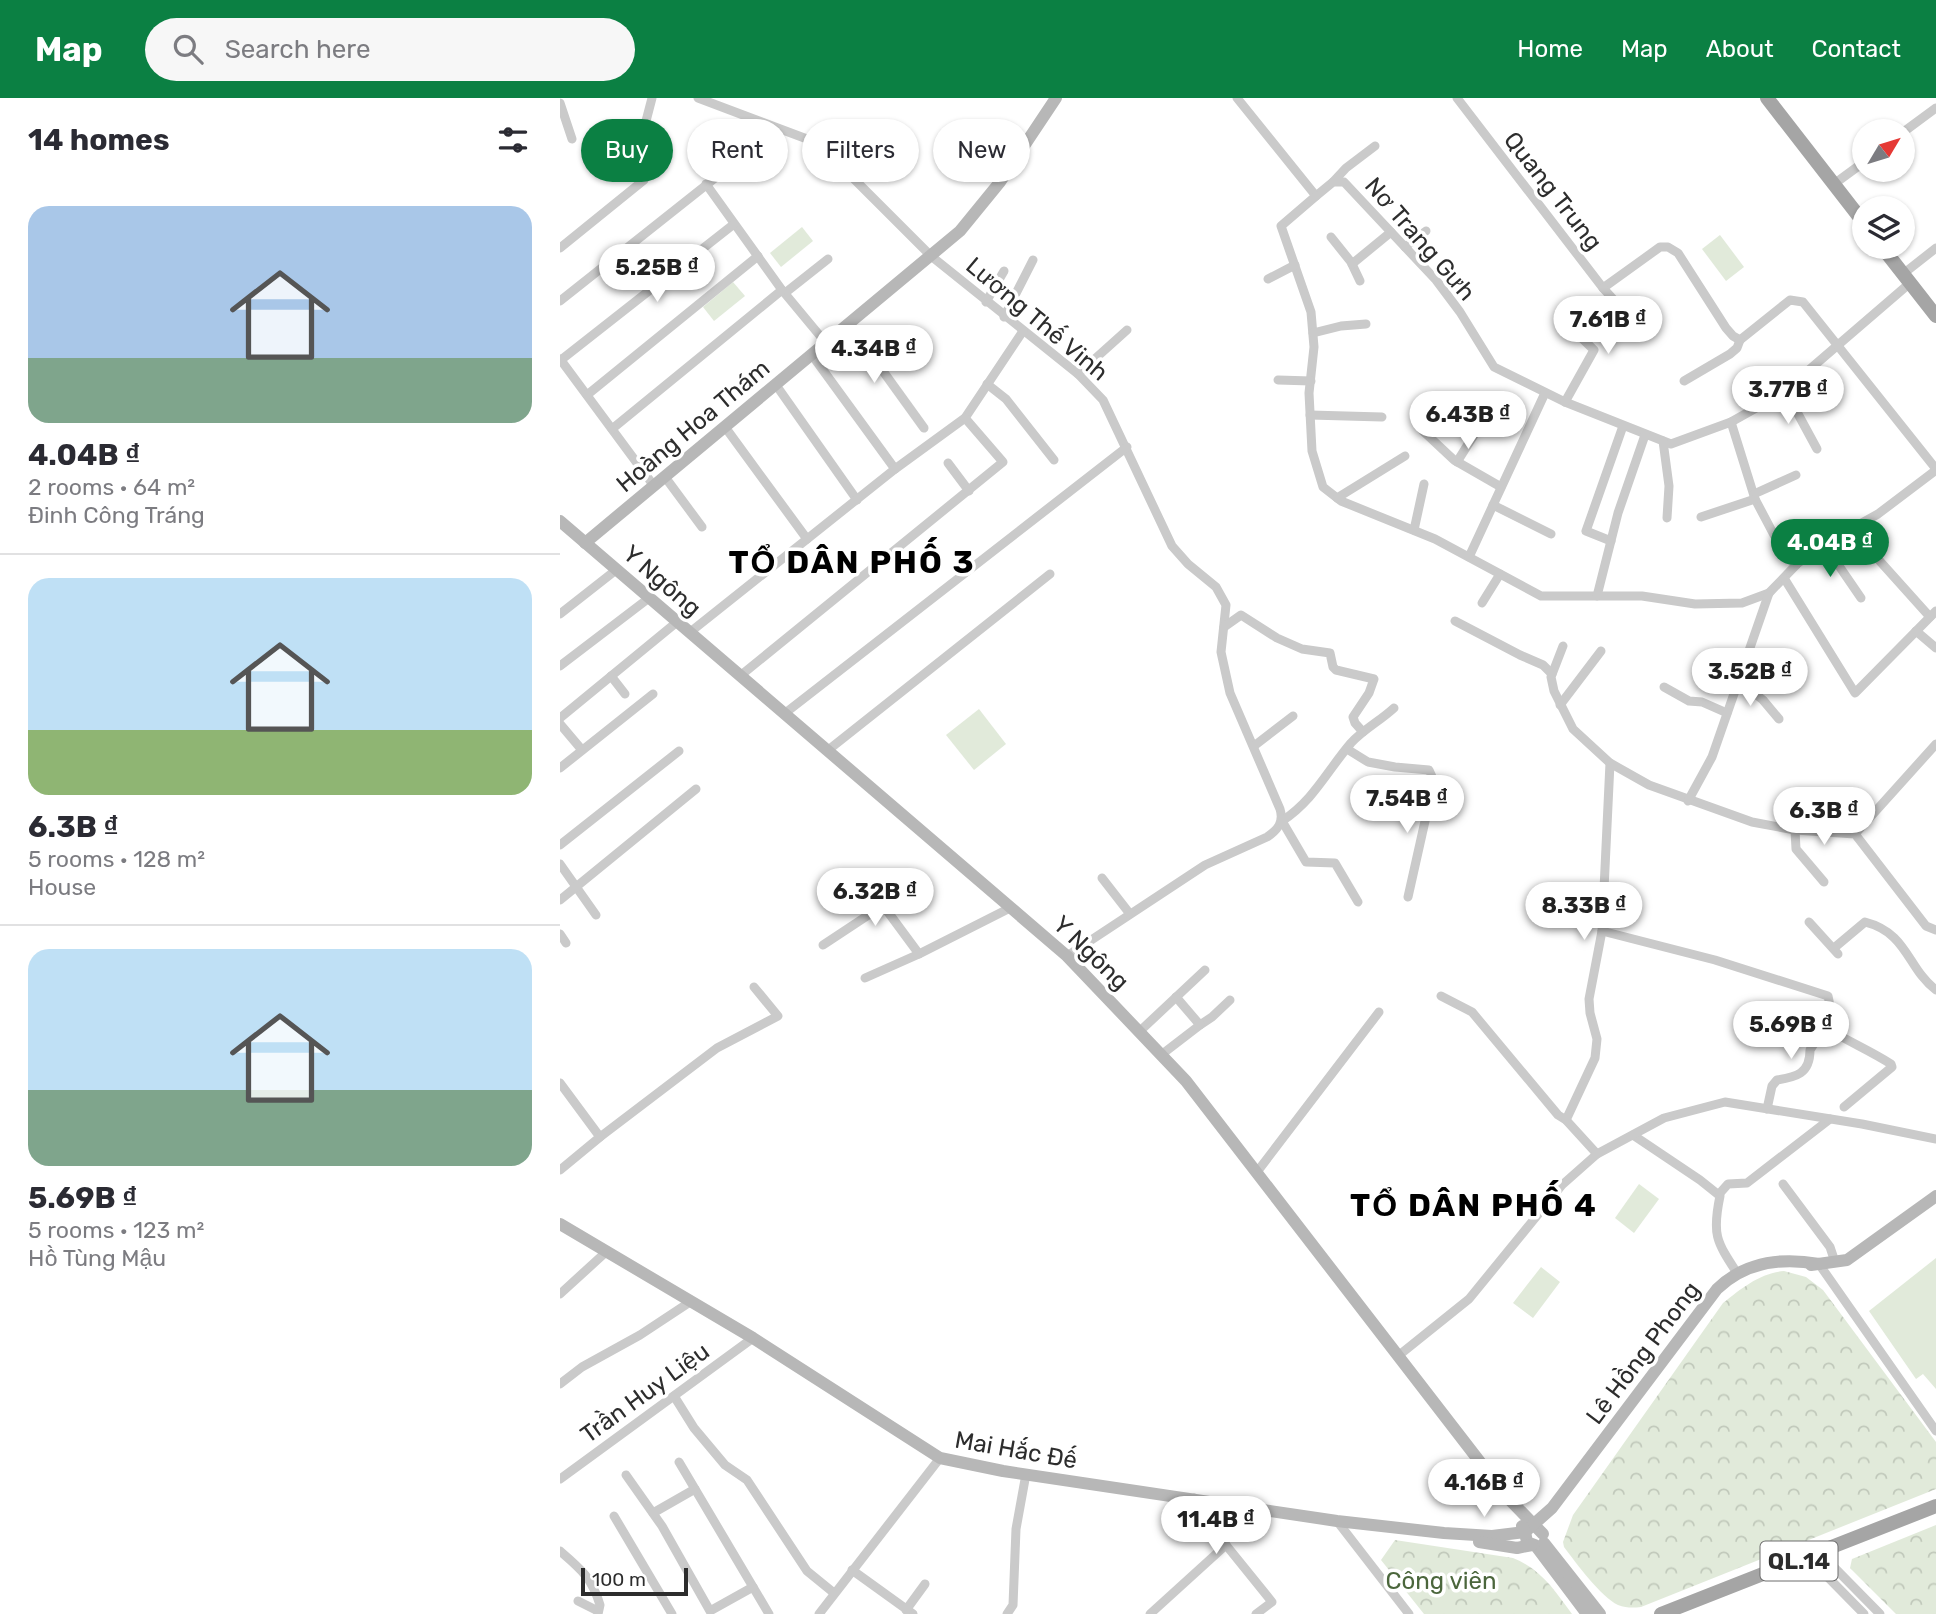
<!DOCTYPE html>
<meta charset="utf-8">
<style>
:root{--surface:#fff;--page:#f7f7f7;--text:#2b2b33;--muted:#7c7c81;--line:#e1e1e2;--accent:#0b8043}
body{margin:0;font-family:Rubik,sans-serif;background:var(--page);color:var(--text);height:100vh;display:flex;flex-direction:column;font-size:26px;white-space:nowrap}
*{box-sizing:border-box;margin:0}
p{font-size:23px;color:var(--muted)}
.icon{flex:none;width:38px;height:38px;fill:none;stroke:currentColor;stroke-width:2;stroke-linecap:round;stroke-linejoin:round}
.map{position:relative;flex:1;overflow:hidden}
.panel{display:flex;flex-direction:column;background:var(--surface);width:560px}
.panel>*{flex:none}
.guide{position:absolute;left:21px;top:21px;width:665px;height:63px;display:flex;gap:14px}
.needle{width:46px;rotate:52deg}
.buttons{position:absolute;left:1292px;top:21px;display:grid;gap:14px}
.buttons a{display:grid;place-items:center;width:63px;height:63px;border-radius:50%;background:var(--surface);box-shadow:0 2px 5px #0004;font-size:35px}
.scale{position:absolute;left:21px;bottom:18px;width:107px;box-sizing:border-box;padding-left:7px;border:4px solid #2d2d2d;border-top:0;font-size:19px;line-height:24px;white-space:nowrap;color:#2d2d2d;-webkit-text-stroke:5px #fff;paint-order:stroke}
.price{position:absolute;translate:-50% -60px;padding:0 16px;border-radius:24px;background:#fff;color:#222;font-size:23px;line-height:46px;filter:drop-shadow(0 2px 4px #0008)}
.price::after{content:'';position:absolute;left:50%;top:42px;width:21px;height:16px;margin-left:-10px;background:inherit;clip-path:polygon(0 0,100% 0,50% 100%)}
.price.on{background:var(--accent);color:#fff}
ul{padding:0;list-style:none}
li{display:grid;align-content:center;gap:14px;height:371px;padding:0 28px}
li+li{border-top:2px solid var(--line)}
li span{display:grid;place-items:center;height:217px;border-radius:21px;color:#555}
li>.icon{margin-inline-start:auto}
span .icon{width:126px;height:126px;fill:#fffc;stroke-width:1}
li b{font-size:30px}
h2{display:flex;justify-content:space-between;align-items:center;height:84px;padding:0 28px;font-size:30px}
.tag{padding:0 24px;border-radius:32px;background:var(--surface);box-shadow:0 2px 5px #0004;font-size:24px;line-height:63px}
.tag.on{background:var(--accent);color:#fff}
header{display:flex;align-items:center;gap:42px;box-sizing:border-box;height:98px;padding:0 35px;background:var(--accent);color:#fff}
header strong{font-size:33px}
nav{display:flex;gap:38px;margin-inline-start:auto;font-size:24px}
.search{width:490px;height:63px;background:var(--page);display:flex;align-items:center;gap:18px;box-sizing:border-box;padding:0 24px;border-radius:38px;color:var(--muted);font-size:26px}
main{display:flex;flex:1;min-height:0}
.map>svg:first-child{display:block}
</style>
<header>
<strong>Map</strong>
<div class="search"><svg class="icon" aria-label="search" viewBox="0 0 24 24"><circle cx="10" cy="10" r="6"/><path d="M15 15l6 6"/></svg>Search here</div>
<nav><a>Home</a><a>Map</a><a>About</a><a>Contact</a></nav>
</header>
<main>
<section class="panel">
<h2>14 homes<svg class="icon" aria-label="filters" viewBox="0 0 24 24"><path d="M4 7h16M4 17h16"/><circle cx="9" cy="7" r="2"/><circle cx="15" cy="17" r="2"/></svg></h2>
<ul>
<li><span style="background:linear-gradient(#a9c7e8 70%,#7fa58c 0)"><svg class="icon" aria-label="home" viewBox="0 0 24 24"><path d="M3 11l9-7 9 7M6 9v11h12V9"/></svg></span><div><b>4.04B ₫</b><p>2 rooms · 64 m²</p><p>Đinh Công Tráng</p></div></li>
<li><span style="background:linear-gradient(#bfe0f5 70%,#8fb573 0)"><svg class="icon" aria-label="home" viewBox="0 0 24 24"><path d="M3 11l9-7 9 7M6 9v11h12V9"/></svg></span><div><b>6.3B ₫</b><p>5 rooms · 128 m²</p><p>House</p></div></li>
<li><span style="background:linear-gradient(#bfe0f5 65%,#7fa58c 0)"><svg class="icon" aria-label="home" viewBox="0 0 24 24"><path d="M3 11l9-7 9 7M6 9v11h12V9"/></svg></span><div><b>5.69B ₫</b><p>5 rooms · 123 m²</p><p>Hồ Tùng Mậu</p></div></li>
</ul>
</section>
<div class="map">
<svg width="1376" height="1516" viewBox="0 0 1376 1516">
<defs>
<pattern id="forest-crowns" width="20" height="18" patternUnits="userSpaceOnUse" patternTransform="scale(1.75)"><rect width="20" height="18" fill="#e1eada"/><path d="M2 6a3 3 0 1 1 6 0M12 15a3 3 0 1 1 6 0" fill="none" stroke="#c1c9bb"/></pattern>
</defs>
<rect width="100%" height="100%" fill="#fff"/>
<!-- grass -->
<g fill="#e1eada">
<polygon points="242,129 253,143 221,169 210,155"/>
<polygon points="1160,137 1184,169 1166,183 1142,151"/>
<polygon points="173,184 185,198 154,223 143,209"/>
<polygon points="419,611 446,646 414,672 386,637"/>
<polygon points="1079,1086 1099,1101 1074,1135 1055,1120"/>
<polygon points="1376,1160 1376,1291 1363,1276 1356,1281 1309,1213"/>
<polygon points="981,1169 1000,1184 973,1220 953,1205"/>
</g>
<!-- forest -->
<g fill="url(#forest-crowns)">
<path d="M1224 1173 1246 1179 1263 1192 1376 1344V1391L1081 1509C1073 1510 1066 1510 1058 1507 1041 1499 1016 1465 1004 1449L1003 1444 1013 1417 1163 1205C1182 1190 1200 1175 1224 1173Z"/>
<polygon points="1376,1427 1376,1516 1336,1516 1290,1470 1292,1461"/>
<path d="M835 1442 953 1460C982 1472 994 1492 1012 1516H864L821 1462Z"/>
</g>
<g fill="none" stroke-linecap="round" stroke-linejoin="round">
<!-- street -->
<g stroke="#cacaca" stroke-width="9">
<path d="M138 0 247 41 270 57 371 158 518 276 543 302 612 448 628 466 656 489 666 507 661 554 670 595 720 711C724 724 718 732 707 739L645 767 507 858"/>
<polyline points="677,0 756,98 773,84 784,84 876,182 900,214 934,269 1005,304 1111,346 1171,324 1221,296 1350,185"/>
<polyline points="897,0 1043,190 1100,149 1108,149 1118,155 1166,230 1173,238 1180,242 1230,202 1243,204 1376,371"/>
<polyline points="0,5 12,41"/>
<polyline points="1342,35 1376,10"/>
<polyline points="80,46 92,0"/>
<polyline points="773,84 786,70 815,48"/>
<polyline points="146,86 222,192 266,245"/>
<polyline points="1274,86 1304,64"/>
<polyline points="756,98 721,128 751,214 754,249 749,295 752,353 763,389 781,403 875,441 981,498 1082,498 1135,506 1182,505 1209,495 1237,466 1264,446 1318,416 1376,372"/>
<polyline points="771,139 791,164 800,183"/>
<polyline points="845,149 866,133"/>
<polyline points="0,150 84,82"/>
<polyline points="792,166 831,134"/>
<polyline points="1343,176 1376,150"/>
<polyline points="708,181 735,167"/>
<polyline points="1043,190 1083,234"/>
<polyline points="225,195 268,161"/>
<polyline points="0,203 179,61"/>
<polyline points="426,204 444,173"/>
<polyline points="444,219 473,162"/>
<polyline points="1003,222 1034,252 1005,304"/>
<polyline points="289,226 364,330"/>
<polyline points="753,235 781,228 806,226"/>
<polyline points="252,257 335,371"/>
<polyline points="0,261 94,388"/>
<polyline points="1,262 174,126"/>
<polyline points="518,276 567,232"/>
<polyline points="718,282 751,283"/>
<polyline points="1124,283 1170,256 1177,250 1180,242"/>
<polyline points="427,286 446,301 494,362"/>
<polyline points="216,287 297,402"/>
<polyline points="1225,292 1257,351"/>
<polyline points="27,297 198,158"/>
<polyline points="750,317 822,319"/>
<polyline points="1171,324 1195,401 1214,437 1237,466"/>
<polyline points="165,329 247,441"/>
<polyline points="52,331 222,192"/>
<polyline points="863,333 894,362 941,389"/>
<polyline points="1103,343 1109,388 1107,420"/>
<polyline points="897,364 932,308"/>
<polyline points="388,365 409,393"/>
<polyline points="105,379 142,429"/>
<polyline points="1194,396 1236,377"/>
<polyline points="777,400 845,358"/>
<polyline points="933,407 991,436"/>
<polyline points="1141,419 1195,401"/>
<polyline points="1291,431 1370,519"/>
<polyline points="854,432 864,386"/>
<polyline points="1051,443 1026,433 1063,328"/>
<polyline points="1264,446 1301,500"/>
<polyline points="909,459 985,295"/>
<polyline points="1224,480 1295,595 1376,513"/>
<polyline points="1037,498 1058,415 1085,337"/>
<polyline points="922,505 940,476"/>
<polyline points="0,516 56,472"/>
<polyline points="895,523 960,557 983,567 992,576"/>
<polyline points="664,529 681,517 717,540 742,551 770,555 773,569 776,572 814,581 809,595 793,619 795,625 803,634"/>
<polyline points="1356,533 1376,550"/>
<polyline points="129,535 335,371 405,320 463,233"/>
<polyline points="1003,548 991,579 994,593 1013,631 1050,665 1089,687 1192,724 1235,732 1295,736 1366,828 1376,832"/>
<polyline points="0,568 89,500"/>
<polyline points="51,578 65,596"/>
<polyline points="180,578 443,364 405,320"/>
<polyline points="1178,582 1203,602 1219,621"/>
<polyline points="1104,589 1129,603 1142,604 1167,615"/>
<polyline points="1000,607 1041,553"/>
<polyline points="224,616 567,349"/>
<polyline points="0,620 117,524"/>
<polyline points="0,626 22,652"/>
<polyline points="694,648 733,618"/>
<polyline points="787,651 808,664 835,669 869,672 874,683 848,799"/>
<polyline points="267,653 490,476"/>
<polyline points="0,670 93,596"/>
<polyline points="1128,703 1152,659 1209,495"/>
<polyline points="1235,732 1236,751 1264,784"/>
<polyline points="1295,736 1376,646"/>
<polyline points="0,747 119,653"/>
<polyline points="0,766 36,817"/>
<polyline points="542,780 570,816"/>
<polyline points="0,802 136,691"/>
<path d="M798 804 775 765 746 764 722 723C754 702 767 673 791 645 804 631 820 623 834 610"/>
<polyline points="1249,824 1278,856"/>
<path d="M1042 833 1155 862 1268 898C1274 919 1261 935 1250 952 1250 976 1236 979 1217 982L1212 988 1207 1011"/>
<polyline points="0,836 6,845"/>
<polyline points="263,847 319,810 325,810 359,856"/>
<path d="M1274 850 1305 824C1348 835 1347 870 1376 892"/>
<polyline points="305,880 359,856 450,810"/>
<polyline points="881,898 912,914 998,1017 1006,1022 1037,1056"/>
<polyline points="640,927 652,919 670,902"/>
<path d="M1265 929C1287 943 1309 952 1331 966L1332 969 1284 1009"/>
<polyline points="580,933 645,872"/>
<polyline points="601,957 640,927 616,899"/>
<polyline points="0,985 40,1039 0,1072"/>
<polyline points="1006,1022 1035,960 1037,941 1030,915 1029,901 1042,833 1050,665"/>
<path d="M1073 1037 1140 1082 1160 1098C1152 1136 1156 1143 1177 1175"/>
<polyline points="40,1039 157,950 218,918 194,889"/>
<polyline points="697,1074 819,914"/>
<polyline points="1223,1086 1270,1149 1275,1164"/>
<polyline points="1160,1095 1168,1086 1187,1085 1270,1021"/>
<polyline points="1259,1166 1376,1333"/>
<polyline points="0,1196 46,1154"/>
<polyline points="838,1258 909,1201 1002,1087 1037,1056 1104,1020 1165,1004 1302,1026 1376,1041"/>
<polyline points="0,1286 22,1269 80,1237 130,1204"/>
<polyline points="114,1298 134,1330 165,1367 187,1382 247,1473 274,1495"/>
<polyline points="119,1364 209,1516"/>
<polyline points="66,1377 102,1428 150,1513 193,1489"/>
<polyline points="0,1381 193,1240"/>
<polyline points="634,1400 666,1447 712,1504 696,1516"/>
<polyline points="93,1415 135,1391"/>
<polyline points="54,1418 112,1516"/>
<polyline points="777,1423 849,1516"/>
<path d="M0 1453C21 1471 32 1480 40 1507L38 1516"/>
<polyline points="1260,1455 1320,1516"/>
<polyline points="1249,1460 1304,1516"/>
<polyline points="292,1472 353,1516"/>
<polyline points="18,1503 38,1513"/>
<polyline points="346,1512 365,1486"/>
<polyline points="259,1516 380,1360"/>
<polyline points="447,1516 453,1507 456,1431 466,1376"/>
<polyline points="590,1516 666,1447"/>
</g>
<!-- secondary -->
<g stroke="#b7b7b7" stroke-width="12">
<polyline points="0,423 507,858 626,983 947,1399 983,1436"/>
<polyline points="25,445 400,133 440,84 496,0"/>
<path d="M0 1126 193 1240 380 1360 443 1373 777 1423 884 1435 932 1438 965 1434 992 1410 1157 1191C1185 1164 1221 1159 1259 1166"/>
<polyline points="1251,1167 1287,1162 1376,1098"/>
<polyline points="962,1428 965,1434 967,1444 975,1447 1027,1516"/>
<polyline points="919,1444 957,1450 972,1447"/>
<polyline points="984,1445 1040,1516"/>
</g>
<!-- primary -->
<g stroke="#a5a5a5" stroke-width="14">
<polyline points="1207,0 1304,125"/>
<polyline points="1322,149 1376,218"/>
<polyline points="1101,1516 1376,1408"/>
</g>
</g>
<g text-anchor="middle" stroke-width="7" stroke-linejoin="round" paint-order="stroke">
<!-- shield labels -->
<rect fill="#fff" stroke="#6c6c6c" stroke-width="2" x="1200.5" y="1443.5" width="77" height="39" rx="5"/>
<g font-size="23" font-weight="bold" fill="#2d2d2d">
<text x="1239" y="1471">QL.14</text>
</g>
<!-- street labels -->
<g font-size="24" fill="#2d2d2d" stroke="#fff">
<text transform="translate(993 93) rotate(52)" y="8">Quang Trung</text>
<text transform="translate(860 141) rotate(49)" y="8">Nơ Trang Gưh</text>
<text transform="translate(477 221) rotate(40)" y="8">Lương Thế Vinh</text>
<text transform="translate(133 328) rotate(-40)" y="8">Hoàng Hoa Thám</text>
<text transform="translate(102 483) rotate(41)" y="8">Y Ngông</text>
<text transform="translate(531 855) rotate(44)" y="8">Y Ngông</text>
<text transform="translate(1083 1255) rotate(-53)" y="8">Lê Hồng Phong</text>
<text transform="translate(85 1295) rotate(-36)" y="8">Trần Huy Liệu</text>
<text transform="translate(456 1352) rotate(10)" y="8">Mai Hắc Đế</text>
</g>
<!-- park labels -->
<g font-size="24" fill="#4b663c" stroke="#fff">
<text x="881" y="1491">Công viên</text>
</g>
<!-- district labels -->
<g font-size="32" font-weight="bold" letter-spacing="2" fill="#000" stroke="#fff">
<text x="292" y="475">TỔ DÂN PHỐ 3</text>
<text x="914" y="1118">TỔ DÂN PHỐ 4</text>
</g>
</g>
</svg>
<div class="buttons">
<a><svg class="needle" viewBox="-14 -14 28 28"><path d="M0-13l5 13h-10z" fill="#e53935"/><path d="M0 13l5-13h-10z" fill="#7c7c81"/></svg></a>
<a><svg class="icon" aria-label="layers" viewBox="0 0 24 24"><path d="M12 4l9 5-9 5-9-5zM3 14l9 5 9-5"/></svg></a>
</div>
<div class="scale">100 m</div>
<b class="price" style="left:97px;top:206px">5.25B ₫</b>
<b class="price" style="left:1048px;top:258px">7.61B ₫</b>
<b class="price" style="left:314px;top:287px">4.34B ₫</b>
<b class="price" style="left:1228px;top:328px">3.77B ₫</b>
<b class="price" style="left:908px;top:353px">6.43B ₫</b>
<b class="price on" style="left:1270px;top:481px">4.04B ₫</b>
<b class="price" style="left:1190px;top:610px">3.52B ₫</b>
<b class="price" style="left:847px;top:737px">7.54B ₫</b>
<b class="price" style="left:1264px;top:749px">6.3B ₫</b>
<b class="price" style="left:315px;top:830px">6.32B ₫</b>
<b class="price" style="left:1024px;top:844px">8.33B ₫</b>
<b class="price" style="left:1231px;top:963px">5.69B ₫</b>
<b class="price" style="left:924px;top:1421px">4.16B ₫</b>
<b class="price" style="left:656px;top:1458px">11.4B ₫</b>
<div class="guide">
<a class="tag on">Buy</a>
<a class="tag">Rent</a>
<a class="tag">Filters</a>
<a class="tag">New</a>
</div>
</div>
</main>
